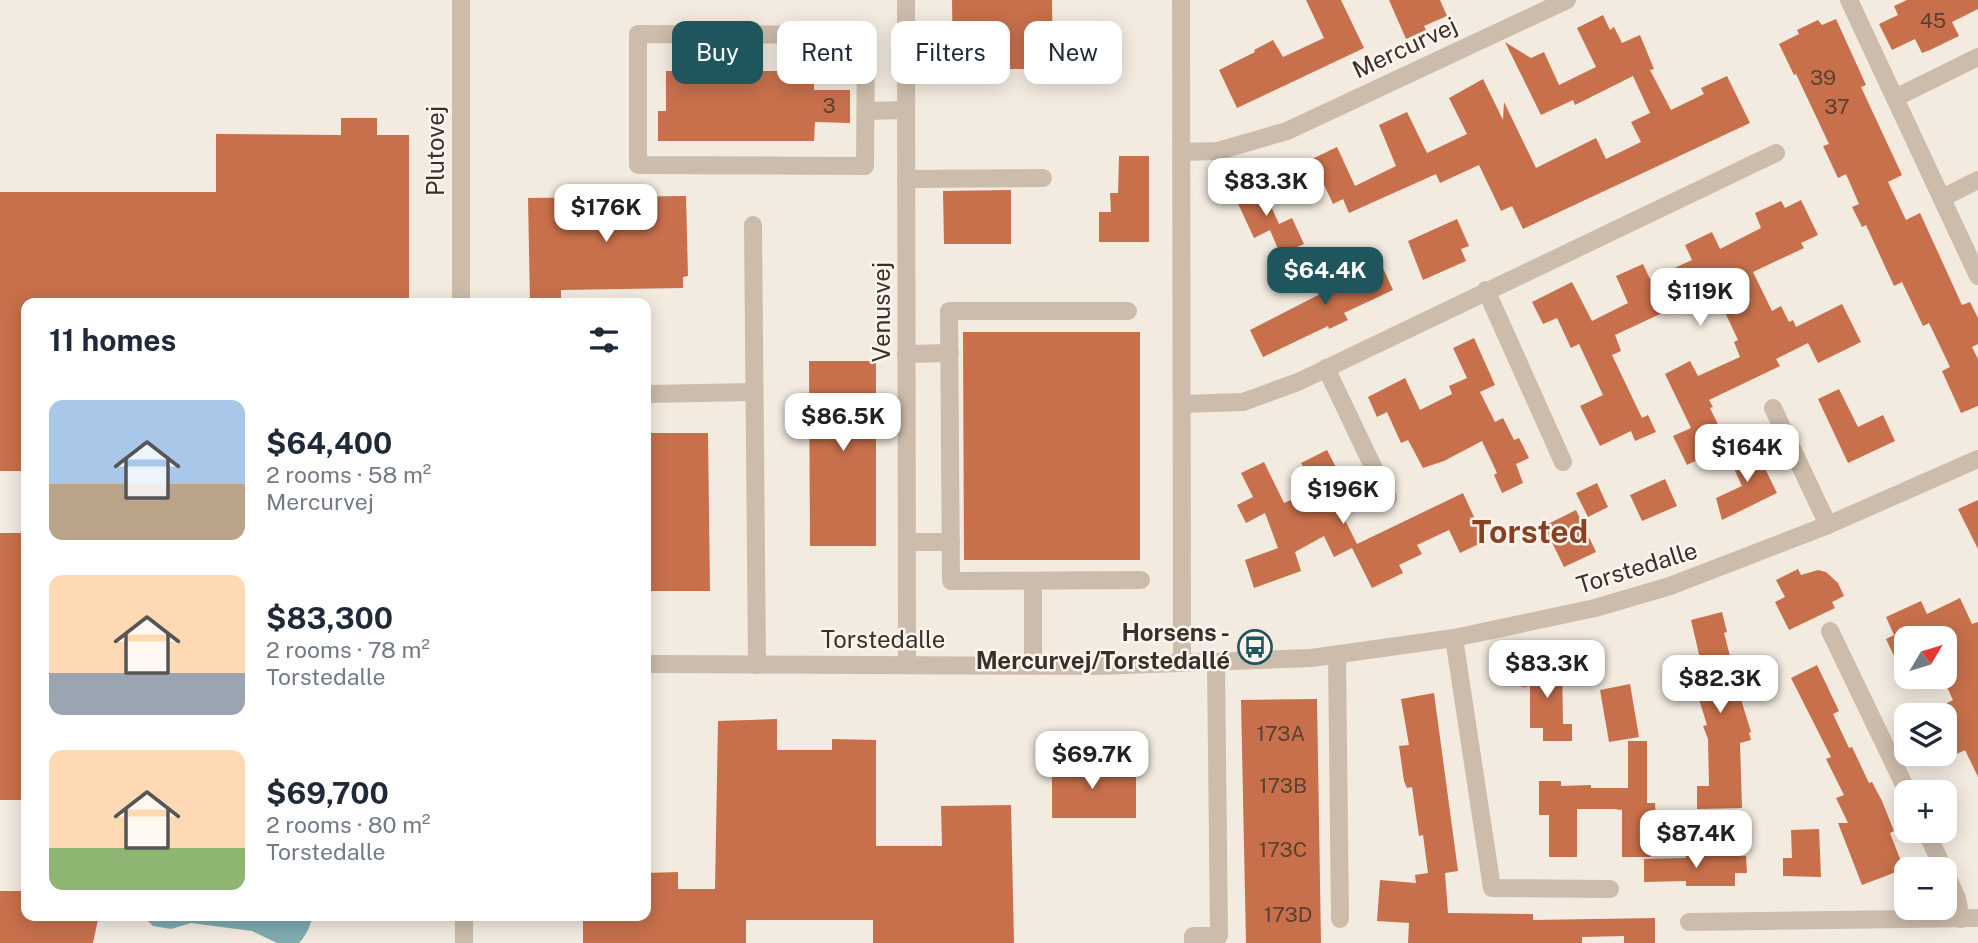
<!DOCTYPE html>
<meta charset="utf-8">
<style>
:root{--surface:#fff;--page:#f2f2f3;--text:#1f2937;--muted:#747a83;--accent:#1f555c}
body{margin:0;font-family:"Public Sans",sans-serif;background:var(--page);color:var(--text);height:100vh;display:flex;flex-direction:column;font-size:26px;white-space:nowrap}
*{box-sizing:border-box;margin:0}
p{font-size:23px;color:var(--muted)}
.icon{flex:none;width:38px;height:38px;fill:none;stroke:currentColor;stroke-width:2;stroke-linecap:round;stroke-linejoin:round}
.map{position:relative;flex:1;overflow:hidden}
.side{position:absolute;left:21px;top:298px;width:630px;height:623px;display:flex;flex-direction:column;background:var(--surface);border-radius:14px;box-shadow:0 4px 18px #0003}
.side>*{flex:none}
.guide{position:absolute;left:672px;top:21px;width:665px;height:63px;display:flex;gap:14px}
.needle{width:46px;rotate:52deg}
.controls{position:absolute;left:1894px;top:626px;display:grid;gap:14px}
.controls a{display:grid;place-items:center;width:63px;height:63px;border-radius:14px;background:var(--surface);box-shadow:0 4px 18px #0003;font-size:35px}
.price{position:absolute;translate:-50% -60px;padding:0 16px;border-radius:14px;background:#fff;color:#222;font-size:23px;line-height:46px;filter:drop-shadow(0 2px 4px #0008)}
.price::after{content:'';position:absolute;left:50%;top:42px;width:21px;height:16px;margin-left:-10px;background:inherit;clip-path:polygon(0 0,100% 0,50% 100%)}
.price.selected{background:var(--accent);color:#fff}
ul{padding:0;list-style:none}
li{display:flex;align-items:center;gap:21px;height:175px;padding:0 28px}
li span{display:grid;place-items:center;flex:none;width:196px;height:140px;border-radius:14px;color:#555}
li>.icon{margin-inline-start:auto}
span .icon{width:84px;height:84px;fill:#fffc;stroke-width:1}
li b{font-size:30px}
h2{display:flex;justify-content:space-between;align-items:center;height:84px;padding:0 28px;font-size:30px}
.chip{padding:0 24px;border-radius:14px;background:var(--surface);box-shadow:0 4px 18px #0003;font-size:24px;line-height:63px}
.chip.selected{background:var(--accent);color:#fff}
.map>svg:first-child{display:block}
</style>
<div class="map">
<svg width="1978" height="943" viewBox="0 0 1978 943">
<rect width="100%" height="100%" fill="#f3ebe0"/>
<!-- water -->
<path fill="#7eacb1" d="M142 915H312C312 924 305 937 299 943H277L252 931 191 923 171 929 153 926Z"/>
<!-- building -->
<g fill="#c7704b">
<polygon points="952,0 1052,0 1053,69 953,69"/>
<polygon points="1306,0 1341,0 1364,48 1237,108 1219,70 1255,52 1254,50 1273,40 1283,57 1324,38"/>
<polygon points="1389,0 1440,0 1447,16 1424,26 1426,30 1406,39"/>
<polygon points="1907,0 1978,0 1978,9 1952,22 1959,36 1930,50 1922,53 1915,39 1892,50 1879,24 1898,15 1894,6"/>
<polygon points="1603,15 1610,30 1614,27 1622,43 1640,35 1654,69 1650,70 1671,110 1704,94 1701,88 1727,76 1750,123 1523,229 1512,206 1501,211 1479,165 1440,183 1436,174 1349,213 1343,199 1333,204 1312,159 1337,147 1355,186 1396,166 1379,125 1407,112 1427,153 1467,134 1449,98 1483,79 1503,120 1504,102 1536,168 1596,138 1606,159 1641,142 1631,122 1650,113 1633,76 1575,105 1573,100 1541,115 1505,42 1531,58 1544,52 1559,85 1596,67 1577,28"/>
<polygon points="1836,19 1866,85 1861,87 1902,175 1888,182 1906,220 1920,213 1962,305 1970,302 1978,318 1978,344 1972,347 1978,359 1978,406 1961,413 1942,371 1950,367 1929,323 1923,326 1902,282 1894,286 1866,225 1862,227 1852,207 1859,204 1846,174 1838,178 1823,146 1829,144 1796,74 1794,75 1779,44 1799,34 1797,30 1818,20 1822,25"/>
<polygon points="666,71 814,71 814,90 850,90 850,123 815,122 814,141 658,141 658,111 666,111"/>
<polygon points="341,118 377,118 377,135 409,135 409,303 26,303 26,471 0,471 0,192 216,192 216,134 341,135"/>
<polygon points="1119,156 1149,156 1149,242 1099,242 1099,212 1111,212 1110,193 1118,193"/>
<polygon points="1260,181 1279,224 1292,218 1304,244 1280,254 1270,230 1254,238 1233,193"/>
<polygon points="1011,190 1011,244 944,244 943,191"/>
<polygon points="686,196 688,276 683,277 683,288 561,290 561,303 530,303 528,198"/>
<polygon points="1801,200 1818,235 1801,243 1804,248 1753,272 1772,311 1781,306 1789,322 1793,320 1796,327 1842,304 1861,342 1818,363 1808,343 1776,359 1780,366 1709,400 1713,407 1710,408 1728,445 1687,465 1673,436 1691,428 1665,374 1690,361 1698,376 1740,357 1734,342 1738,340 1714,289 1615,335 1621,351 1612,355 1642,418 1648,415 1656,432 1635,441 1631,431 1600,446 1580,406 1603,395 1579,344 1571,348 1557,318 1543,324 1532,302 1572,282 1592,321 1628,303 1616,276 1643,264 1650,279 1692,260 1685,245 1712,232 1720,249 1761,228 1755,213 1781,201 1785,208"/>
<polygon points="1457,219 1469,246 1461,249 1466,261 1423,280 1408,241"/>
<polygon points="1377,255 1393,290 1344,313 1348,320 1329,329 1328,326 1263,357 1250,330 1330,289 1326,279"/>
<polygon points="963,332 1140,332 1140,560 964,560"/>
<polygon points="1474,338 1495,385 1480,392 1495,422 1503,418 1514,440 1519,438 1529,458 1516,464 1523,483 1502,493 1494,475 1497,473 1482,441 1444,461 1423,468 1408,440 1401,443 1387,412 1377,417 1368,397 1405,378 1420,410 1452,394 1449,386 1467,378 1453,348"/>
<polygon points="809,361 876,361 876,546 810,546"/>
<polygon points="1839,389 1858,427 1883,415 1895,441 1848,463 1818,399"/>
<polygon points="646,433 708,433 710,591 646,591"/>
<polygon points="1754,446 1777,493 1722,520 1716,498 1742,486 1729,458"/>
<polygon points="1327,450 1338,471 1342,469 1352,489 1334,498 1357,544 1463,493 1485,541 1460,553 1449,530 1417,545 1422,554 1399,565 1403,573 1372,588 1352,548 1334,557 1324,536 1295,552 1301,571 1254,588 1245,560 1278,548 1265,513 1246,523 1237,505 1253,497 1241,473 1264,462 1284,503 1314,490 1301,463"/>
<polygon points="1665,479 1677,506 1642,521 1630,495"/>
<polygon points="1597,483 1608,507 1588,517 1576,493"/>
<polygon points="1978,500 1978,549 1958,509"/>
<polygon points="1576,510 1596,552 1564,567 1544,526"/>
<rect x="0" y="533" width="26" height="267"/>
<polygon points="1798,569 1801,575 1818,570 1826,572 1838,583 1844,596 1832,602 1835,608 1789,630 1775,602 1785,597 1776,580"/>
<polygon points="1960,598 1972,624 1978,622 1978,777 1965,750 1944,760 1944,739 1953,735 1939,707 1953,700 1944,681 1944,639 1906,639 1906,681 1886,639 1894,635 1886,617 1921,601 1927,614"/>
<polygon points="1722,612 1727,632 1724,633 1731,660 1729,660 1751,732 1749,733 1751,740 1740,743 1742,808 1697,809 1697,786 1709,786 1708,739 1703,726 1707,725 1690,670 1702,667 1691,620"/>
<polygon points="1521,664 1562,664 1563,724 1572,724 1572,741 1543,741 1543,728 1530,728 1530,686 1522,687"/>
<polygon points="1817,665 1839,711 1833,714 1849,748 1852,747 1869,783 1872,782 1882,801 1894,831 1890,833 1904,869 1862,885 1838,823 1848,823 1836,798 1844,795 1826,759 1831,757 1791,678"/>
<polygon points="1630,684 1639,737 1609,742 1600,690"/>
<polygon points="1434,693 1458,871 1445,873 1448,913 1533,914 1533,920 1655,918 1655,943 1624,943 1624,936 1582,937 1582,943 1408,943 1409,923 1377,921 1380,880 1416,883 1415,875 1428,873 1423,835 1419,836 1412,787 1407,788 1404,781 1399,746 1409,745 1401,699"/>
<polygon points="1317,699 1321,943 1246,943 1241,700"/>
<polygon points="777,719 777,750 832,750 832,739 876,740 876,846 942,846 941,806 1011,805 1014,943 873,943 873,920 746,920 746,943 583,943 583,915 646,915 646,873 678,872 678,889 715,889 718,721"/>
<polygon points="1628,741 1647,741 1647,803 1655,803 1656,820 1651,820 1651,857 1622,857 1622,810 1614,809 1577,809 1577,857 1549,857 1549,815 1539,815 1539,781 1561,781 1561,786 1591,785 1591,788 1628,788"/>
<polygon points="1052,755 1073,755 1073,768 1136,768 1136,818 1052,818"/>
<polygon points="1819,829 1821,877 1783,876 1783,858 1792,858 1791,830"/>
<polygon points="1686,856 1746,856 1747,873 1735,873 1735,886 1686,886 1686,881 1644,882 1644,859 1686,858"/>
<polygon points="0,891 26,891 26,915 99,915 93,943 0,943"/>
</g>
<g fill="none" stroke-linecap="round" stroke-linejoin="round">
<!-- minor -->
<g stroke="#ccbcab" stroke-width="18">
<polyline points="906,0 907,665"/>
<polyline points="1181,0 1182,663"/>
<polyline points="1849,0 1978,276"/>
<polygon points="638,34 866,35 865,166 638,165"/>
<polyline points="1895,98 1978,57"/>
<polyline points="866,111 906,110"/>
<polyline points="1181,152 1218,151 1287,131 1567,0"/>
<polyline points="906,179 1043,178"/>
<polyline points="1942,198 1978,180"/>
<polyline points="753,225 757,665"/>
<polyline points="1486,290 1563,462"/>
<polyline points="461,303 461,0"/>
<polyline points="1128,311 949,311 951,581 1141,580"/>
<polyline points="906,354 950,353"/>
<polyline points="1326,368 1388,498"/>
<polyline points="646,394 754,392"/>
<polyline points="1182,404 1243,402 1298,382 1776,153"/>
<polyline points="1773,408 1828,525"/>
<polyline points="907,542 951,542"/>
<polyline points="1830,631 1908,793"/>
<polyline points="1454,638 1492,888 1610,889"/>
<polyline points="1337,655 1340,919"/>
<polyline points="646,664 1098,666 1311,658 1454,638 1595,608 1670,586 1828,525 1978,459"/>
<polyline points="1033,666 1033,581"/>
<polyline points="1926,831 1944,870"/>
<polyline points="1944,870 1957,898 1961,919"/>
<polyline points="464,915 464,943"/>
<polyline points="1689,922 1978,918"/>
<polyline points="1193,943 1193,936 1219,936 1216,662"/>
</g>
</g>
<!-- icons -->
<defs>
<g id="bus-ring" transform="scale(1.75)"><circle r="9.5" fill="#fbf5ed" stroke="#1f555c" stroke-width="1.5"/><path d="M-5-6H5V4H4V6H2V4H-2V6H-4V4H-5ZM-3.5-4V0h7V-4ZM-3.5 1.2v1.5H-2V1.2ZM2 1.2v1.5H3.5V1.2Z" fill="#1f555c"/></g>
</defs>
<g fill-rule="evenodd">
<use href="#bus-ring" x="1255" y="647"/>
</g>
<g text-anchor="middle" stroke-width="5" stroke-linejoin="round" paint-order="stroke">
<!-- number labels -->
<g font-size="21" fill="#5d4032">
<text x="1933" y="28">45</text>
<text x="1823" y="85">39</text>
<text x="829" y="113">3</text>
<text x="1837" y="114">37</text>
<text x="1281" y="741">173A</text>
<text x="1283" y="793">173B</text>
<text x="1283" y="857">173C</text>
<text x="1288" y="922">173D</text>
</g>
<!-- street labels -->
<g font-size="24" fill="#3a302a" stroke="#fbf5ed">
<text transform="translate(1405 48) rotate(-25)" y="8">Mercurvej</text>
<text transform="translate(436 151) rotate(-90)" y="8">Plutovej</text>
<text transform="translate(882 312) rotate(-90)" y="8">Venusvej</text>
<text transform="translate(1637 568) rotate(-17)" y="8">Torstedalle</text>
<text x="883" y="648">Torstedalle</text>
</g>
<!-- poi labels -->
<g font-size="24" font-weight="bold" fill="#3a302a" stroke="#fbf5ed" text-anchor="end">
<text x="1230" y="641">Horsens -<tspan x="1230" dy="28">Mercurvej/Torstedallé</tspan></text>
</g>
<!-- district labels -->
<g font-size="32" font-weight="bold" fill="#8a4123" stroke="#fbf5ed">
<text x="1530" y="543">Torsted</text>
</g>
</g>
</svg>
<div class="controls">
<a><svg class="needle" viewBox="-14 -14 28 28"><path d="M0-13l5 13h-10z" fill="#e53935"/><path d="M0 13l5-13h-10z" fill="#747a83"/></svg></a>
<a><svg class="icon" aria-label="layers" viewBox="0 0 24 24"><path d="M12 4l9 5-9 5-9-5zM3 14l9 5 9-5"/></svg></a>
<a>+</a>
<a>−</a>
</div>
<b class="price" style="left:1266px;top:218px">$83.3K</b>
<b class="price" style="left:606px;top:244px">$176K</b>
<b class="price selected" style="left:1325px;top:307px">$64.4K</b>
<b class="price" style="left:1700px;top:328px">$119K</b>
<b class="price" style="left:843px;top:453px">$86.5K</b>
<b class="price" style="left:1747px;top:484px">$164K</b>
<b class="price" style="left:1343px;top:526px">$196K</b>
<b class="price" style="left:1547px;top:700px">$83.3K</b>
<b class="price" style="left:1720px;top:715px">$82.3K</b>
<b class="price" style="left:1092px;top:791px">$69.7K</b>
<b class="price" style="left:1696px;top:870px">$87.4K</b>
<div class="guide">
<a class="chip selected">Buy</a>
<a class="chip">Rent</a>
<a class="chip">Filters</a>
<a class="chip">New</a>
</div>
<section class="side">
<h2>11 homes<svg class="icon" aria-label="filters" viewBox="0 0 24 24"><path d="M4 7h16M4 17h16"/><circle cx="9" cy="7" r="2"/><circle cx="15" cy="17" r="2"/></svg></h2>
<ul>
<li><span style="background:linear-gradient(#a9c7e8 60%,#b9a48a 0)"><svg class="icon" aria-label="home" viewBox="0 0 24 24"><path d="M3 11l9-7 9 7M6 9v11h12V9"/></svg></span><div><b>$64,400</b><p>2 rooms · 58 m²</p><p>Mercurvej</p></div></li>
<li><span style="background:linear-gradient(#ffd9b3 70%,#9aa5b1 0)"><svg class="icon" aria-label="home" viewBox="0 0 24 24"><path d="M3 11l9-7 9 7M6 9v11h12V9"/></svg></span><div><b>$83,300</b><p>2 rooms · 78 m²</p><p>Torstedalle</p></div></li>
<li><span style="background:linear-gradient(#ffd9b3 70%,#8fb573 0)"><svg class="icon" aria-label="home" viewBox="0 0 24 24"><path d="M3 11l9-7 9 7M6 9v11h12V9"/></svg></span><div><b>$69,700</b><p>2 rooms · 80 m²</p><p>Torstedalle</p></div></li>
</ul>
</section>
</div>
